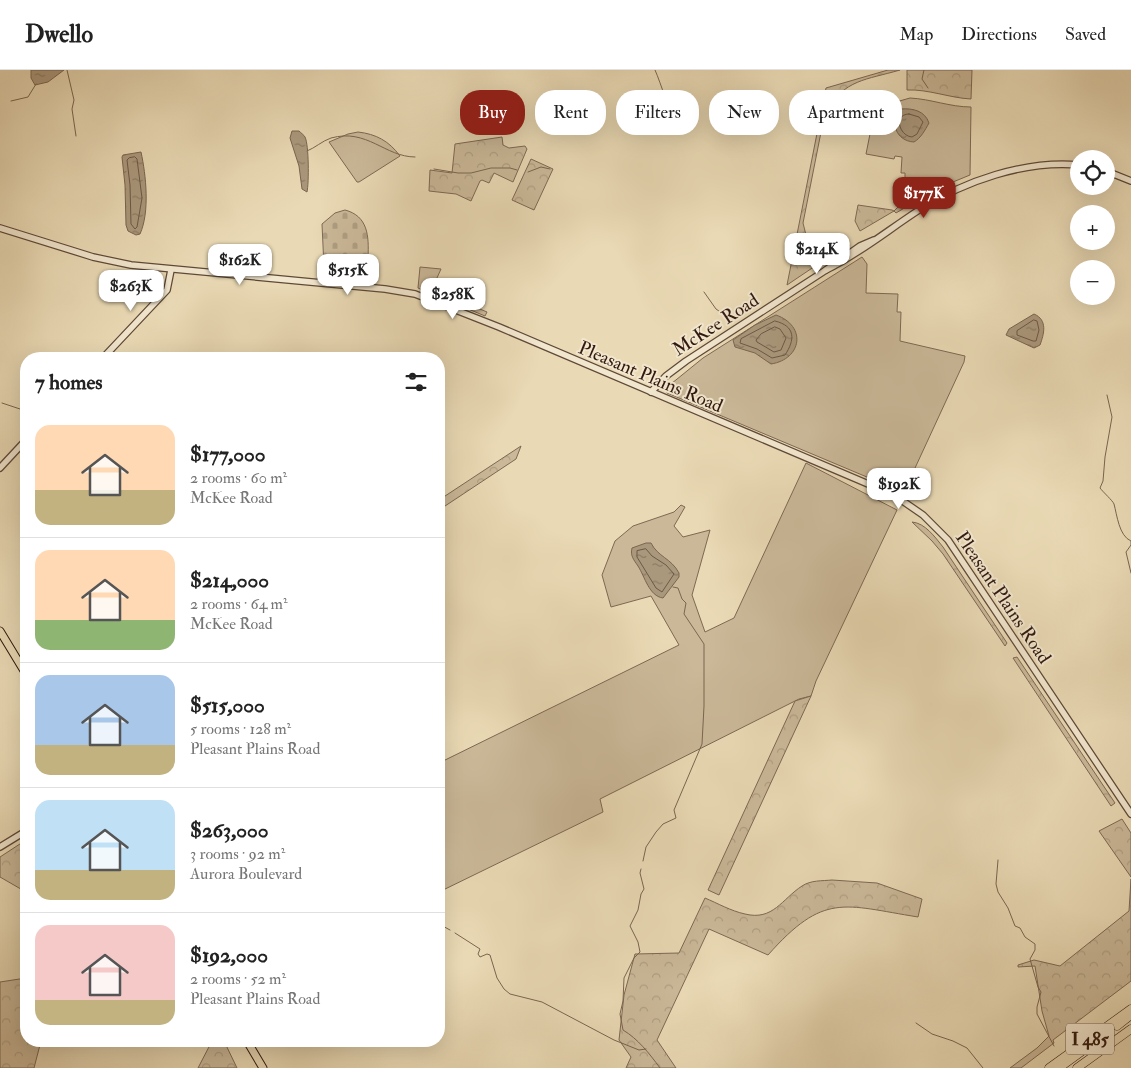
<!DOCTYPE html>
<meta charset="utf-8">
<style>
:root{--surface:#fff;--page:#f2f2f2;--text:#222;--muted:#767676;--line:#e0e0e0;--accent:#8f2418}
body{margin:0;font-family:"IM FELL Double Pica",serif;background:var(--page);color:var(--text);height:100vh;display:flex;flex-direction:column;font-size:19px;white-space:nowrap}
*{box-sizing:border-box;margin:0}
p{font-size:16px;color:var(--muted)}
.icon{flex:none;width:28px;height:28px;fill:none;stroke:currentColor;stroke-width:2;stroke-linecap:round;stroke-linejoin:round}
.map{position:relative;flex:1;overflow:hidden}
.drawer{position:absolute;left:20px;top:282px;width:425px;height:695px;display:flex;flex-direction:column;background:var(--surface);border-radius:20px;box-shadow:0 5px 20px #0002}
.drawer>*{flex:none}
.top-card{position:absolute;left:460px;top:20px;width:475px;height:45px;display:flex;gap:10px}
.tools{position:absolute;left:1070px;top:80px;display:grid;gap:10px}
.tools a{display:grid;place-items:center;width:45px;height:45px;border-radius:50%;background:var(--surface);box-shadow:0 5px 20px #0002;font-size:25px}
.price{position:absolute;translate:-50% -42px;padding:0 11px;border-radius:10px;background:#fff;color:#222;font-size:16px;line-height:32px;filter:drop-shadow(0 1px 2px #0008)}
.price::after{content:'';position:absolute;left:50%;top:30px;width:15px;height:11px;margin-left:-8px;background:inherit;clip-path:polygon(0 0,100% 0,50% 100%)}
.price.current{background:var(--accent);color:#fff}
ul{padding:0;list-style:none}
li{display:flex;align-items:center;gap:15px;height:125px;padding:0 15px}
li+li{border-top:1px solid var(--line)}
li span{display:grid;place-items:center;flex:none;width:140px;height:100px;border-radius:15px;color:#555}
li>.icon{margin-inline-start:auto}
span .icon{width:60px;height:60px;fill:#fffc;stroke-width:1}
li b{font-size:21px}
h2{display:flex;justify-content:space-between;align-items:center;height:60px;padding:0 15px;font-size:21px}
.tag{padding:0 18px;border-radius:20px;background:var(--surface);box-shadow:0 5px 20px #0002;font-size:18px;line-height:45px}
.tag.current{background:var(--accent);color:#fff}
header{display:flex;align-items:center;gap:30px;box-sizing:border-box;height:70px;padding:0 25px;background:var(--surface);border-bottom:1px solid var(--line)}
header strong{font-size:24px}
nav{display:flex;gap:28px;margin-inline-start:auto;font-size:18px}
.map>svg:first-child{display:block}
</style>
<header>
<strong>Dwello</strong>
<nav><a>Map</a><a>Directions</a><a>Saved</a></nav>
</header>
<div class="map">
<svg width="1131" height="998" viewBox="0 0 1131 998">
<defs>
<pattern id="forest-crowns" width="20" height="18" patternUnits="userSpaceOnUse" patternTransform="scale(1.25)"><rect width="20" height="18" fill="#cab898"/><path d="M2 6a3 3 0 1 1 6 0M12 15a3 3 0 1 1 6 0" fill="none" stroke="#ae9e82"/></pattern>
<pattern id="cemetery-stones" width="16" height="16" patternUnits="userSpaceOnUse" patternTransform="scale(1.25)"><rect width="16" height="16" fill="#cab898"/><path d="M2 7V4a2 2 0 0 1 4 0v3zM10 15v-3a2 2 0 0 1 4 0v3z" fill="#ae9e82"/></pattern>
<pattern id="water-ripples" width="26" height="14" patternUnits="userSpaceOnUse" patternTransform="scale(1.25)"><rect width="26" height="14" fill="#aa987c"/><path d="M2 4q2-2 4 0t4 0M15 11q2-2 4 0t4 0" fill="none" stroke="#8b7b64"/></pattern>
</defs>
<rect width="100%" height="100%" fill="#e9d9b4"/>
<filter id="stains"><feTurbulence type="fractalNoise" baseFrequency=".004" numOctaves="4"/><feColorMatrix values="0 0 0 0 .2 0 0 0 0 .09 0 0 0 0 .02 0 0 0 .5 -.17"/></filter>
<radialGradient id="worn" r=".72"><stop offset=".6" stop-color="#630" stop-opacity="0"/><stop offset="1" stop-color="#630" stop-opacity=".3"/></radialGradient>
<!-- green -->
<g fill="#cab898" stroke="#7e6854">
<path d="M910 28C931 29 950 37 971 37L970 105 936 119 896 143 894 141 905 130V103H901L902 87 895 86 894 89 866 84 871 59 887 54 882 36Z"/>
<path d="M358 62C376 64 389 71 400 86L359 112H357L329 72 348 64Z"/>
<polygon points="862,187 867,194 866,223 898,224 897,242 901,242 900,271 965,286 964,292 903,424 874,410 667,323 666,318 703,288"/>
<polygon points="420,197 441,199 432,219 487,242 485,246 418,218"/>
<polygon points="806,393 897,440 816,611 811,626 799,629 600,729 603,742 439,822 439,693 679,575 651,526 611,537 602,505 615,471 633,456 674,442 681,435 685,437 674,456 683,467 710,460 692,525 705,562 734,548"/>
</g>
<!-- forest -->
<g fill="url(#forest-crowns)" stroke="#7e6854">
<path d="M888 0H900C866 10 845 9 825 42L803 153 807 169 817 186 836 175 837 179 836 182 787 215 826 18Z"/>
<path d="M907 0H972L971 29C950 28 928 19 907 20Z"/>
<polygon points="502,67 503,75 509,78 525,76 527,79 513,112 494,103 489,113 482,110 480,111 471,131 456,124 429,121 430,100 452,103 455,74"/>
<polygon points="531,89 553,99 534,140 512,130"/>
<polygon points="858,135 892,140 894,141 860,161 855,151"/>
<polygon points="521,376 516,389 439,440 439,430"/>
<path d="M912 452C925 453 935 467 943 477L1007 573 1005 576 943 484 932 471Z"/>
<polygon points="1017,587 1115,733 1111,736 1013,588"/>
<polygon points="811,626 719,825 708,820 795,631"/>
<polygon points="1122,749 1131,763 1131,807 1099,761"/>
<polygon points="26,770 26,822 0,807 0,787"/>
<polygon points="1131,809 1131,911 1053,970 1054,973 1021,998 1010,998 1037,978 1049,966 1042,941 1035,896 1018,897 1018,895 1034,890 1060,896 1129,841"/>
<path d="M832 810 877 813 922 829 918 847C843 835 824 822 768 885L709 859 657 970 676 998H626L631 987 619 970 624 925 635 884 679 883 705 828C717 833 731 841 745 844 773 851 782 829 802 816 811 810 822 811 832 810Z"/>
<polygon points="26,908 26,971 41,971 34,998 0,998 0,912"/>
<polygon points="212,971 224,971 237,998 198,998"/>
</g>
<!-- cemetery -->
<path fill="url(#cemetery-stones)" stroke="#7e6854" d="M345 140C368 146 369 166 368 187L359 190 358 199 324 197 322 154 335 143Z"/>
<!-- water -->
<g fill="url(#water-ripples)" stroke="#7a6550">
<polygon points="31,0 64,0 48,12 35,15 31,8"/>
<path d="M901 39C913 38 925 41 929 53 925 60 921 68 914 72 896 71 889 52 901 39Z"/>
<path d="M292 61H299C301 63 304 65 305 67 309 75 309 113 307 122L302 119 299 96 290 68Z"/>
<path d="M141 82C146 105 150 142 140 164L136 165 128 161 126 155 125 115 122 87 123 85Z"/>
<path d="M1034 244C1048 250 1044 264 1040 275L1034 278 1006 265 1009 259Z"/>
<path d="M776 245C807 256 802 289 771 294L755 283 735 277 733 270 755 255Z"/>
<path d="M646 473H651C658 487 671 488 679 503V507L663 528C649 526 645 507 638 496 634 490 630 486 632 478Z"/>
</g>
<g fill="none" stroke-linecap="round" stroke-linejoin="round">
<!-- shore -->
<g stroke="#6e5846" stroke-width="1">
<path d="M909 44 919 47 923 52 917 64 912 67C899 66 893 44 909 44Z"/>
<polygon points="135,87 137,89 142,128 137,157 135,159 131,154 130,115 127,90 129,88"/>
<polygon points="1034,250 1037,251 1039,260 1036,271 1033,271 1017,265 1017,261"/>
<path d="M775 251C796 256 795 270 785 285L772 288 757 279 740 273 741 269Z"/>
<polygon points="775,257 780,259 786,268 781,280 774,282 757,272 756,270 761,264"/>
<polygon points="646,479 652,486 666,495 674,504 662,522 656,518 637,487 637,481"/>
</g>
<!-- stream -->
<g stroke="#7a6550" stroke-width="1">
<polyline points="67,0 74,30 72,39 76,66"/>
<path d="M655 0C662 15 666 39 681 47"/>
<polyline points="924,0 922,9 928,18"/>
<polyline points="11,31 28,27 36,14"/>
<path d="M307 81C315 78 322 71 331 68 367 58 385 87 415 87"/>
<polyline points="434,99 458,103 471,103 491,98 510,98 517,100"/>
<polyline points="528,102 541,97 550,99"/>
<polyline points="704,222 716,239 729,248"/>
<path d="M1107 325 1112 347 1105 387 1103 411 1100 418C1103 422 1113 431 1114 434 1117 445 1119 466 1131 471V475L1126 482 1131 503"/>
<polyline points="2,333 26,341"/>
<polyline points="998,790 996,814 998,822 1008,838 1015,856 1020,858 1025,867 1035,874 1035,880 1030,889 1038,917 1041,922 1037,937 1037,944 1054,976"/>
<polyline points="643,791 646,777 656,762 663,754 676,748 674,740 702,674 704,636 704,574 684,544 686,533 682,529 678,518 673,517"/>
<path d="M641 799 640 803 644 819 641 824 638 840 630 856 638 872 640 882 634 888 624 908 623 931 620 944 623 960C638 969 649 983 660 998"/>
<polyline points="439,854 450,860"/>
<polyline points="455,863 480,879 478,884 480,887 487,884 490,885 497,908 504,919 510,924 542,932 614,970 639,980 646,979"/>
<polyline points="916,953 932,964 953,971 967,978 983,998"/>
</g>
<!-- minor casing -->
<g stroke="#5f4938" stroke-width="8">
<g id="minor">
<polyline points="1106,101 1131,111"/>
<polyline points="0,158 93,187 131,195 385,219 415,224 499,257 894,425 923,445 948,470 1131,744"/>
<path d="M874 170 860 176 826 200C859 184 888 160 919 140 964 111 1025 90 1079 95"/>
<polyline points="102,289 167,220 171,200"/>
<polyline points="651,322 666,306 686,291 826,200"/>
<polyline points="0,398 26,370"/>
<polyline points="0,777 26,761"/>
</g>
</g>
<!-- major casing -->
<g stroke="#31190f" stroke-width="9">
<g id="major">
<polyline points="0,561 26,604"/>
<polyline points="247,971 263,998"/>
</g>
</g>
<!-- highway casing -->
<g stroke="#31190f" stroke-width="9">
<g id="highway">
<polyline points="1117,956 1131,945"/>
<polyline points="1049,998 1131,939"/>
<polyline points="1059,998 1107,963"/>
<polyline points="1077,998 1131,959"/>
</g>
</g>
<!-- minor -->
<use href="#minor" stroke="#f1e6ce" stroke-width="5.5"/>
<!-- major -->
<use href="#major" stroke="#e9d9b4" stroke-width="7"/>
<!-- highway -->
<use href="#highway" stroke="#e9d9b4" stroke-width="8"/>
</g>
<g text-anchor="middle" stroke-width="4" stroke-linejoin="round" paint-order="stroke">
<!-- shield labels -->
<rect fill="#f1e6ce" stroke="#6b5648" stroke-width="1" x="1066" y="953.5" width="48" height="31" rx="4"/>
<g font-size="18" font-weight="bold" fill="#31190f">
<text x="1090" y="975">I 485</text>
</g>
<!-- street labels -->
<g font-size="19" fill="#31190f" stroke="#f1e6ce">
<text transform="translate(715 254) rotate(-33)" y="7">McKee Road</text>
<text transform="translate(651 306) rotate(23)" y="7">Pleasant Plains Road</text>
<text transform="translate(1004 527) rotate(56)" y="7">Pleasant Plains Road</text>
</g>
</g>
<rect width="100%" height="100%" filter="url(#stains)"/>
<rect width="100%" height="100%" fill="url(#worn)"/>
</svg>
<div class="tools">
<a><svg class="icon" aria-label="locate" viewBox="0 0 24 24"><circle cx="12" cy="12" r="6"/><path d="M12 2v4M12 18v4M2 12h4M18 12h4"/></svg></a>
<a>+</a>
<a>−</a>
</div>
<b class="price current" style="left:924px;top:149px">$177K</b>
<b class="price" style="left:817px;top:205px">$214K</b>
<b class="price" style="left:240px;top:216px">$162K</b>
<b class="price" style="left:348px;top:226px">$515K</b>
<b class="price" style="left:131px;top:242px">$263K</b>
<b class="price" style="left:453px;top:250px">$258K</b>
<b class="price" style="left:899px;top:440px">$192K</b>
<div class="top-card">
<a class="tag current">Buy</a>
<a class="tag">Rent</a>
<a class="tag">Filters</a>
<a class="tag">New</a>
<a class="tag">Apartment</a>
</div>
<section class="drawer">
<h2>7 homes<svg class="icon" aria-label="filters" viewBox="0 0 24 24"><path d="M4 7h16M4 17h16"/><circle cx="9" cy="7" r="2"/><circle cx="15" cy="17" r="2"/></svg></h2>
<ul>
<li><span style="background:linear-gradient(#ffd9b3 65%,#c2b280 0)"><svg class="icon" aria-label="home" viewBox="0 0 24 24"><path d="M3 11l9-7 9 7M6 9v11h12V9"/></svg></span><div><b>$177,000</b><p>2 rooms · 60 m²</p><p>McKee Road</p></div></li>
<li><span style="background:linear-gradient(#ffd9b3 70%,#8fb573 0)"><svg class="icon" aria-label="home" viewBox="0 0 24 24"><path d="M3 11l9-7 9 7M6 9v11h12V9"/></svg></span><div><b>$214,000</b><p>2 rooms · 64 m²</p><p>McKee Road</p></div></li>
<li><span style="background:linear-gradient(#a9c7e8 70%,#c2b280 0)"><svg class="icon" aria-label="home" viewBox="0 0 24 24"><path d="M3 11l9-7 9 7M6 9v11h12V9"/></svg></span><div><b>$515,000</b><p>5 rooms · 128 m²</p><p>Pleasant Plains Road</p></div></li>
<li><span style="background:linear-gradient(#bfe0f5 70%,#c2b280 0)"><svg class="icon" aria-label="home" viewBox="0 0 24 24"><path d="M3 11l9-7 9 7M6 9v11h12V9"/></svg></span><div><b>$263,000</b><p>3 rooms · 92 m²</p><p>Aurora Boulevard</p></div></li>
<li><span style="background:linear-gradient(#f6c9c9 75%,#c2b280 0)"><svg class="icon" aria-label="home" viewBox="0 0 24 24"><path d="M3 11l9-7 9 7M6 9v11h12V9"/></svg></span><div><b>$192,000</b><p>2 rooms · 52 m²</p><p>Pleasant Plains Road</p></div></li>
</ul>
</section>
</div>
